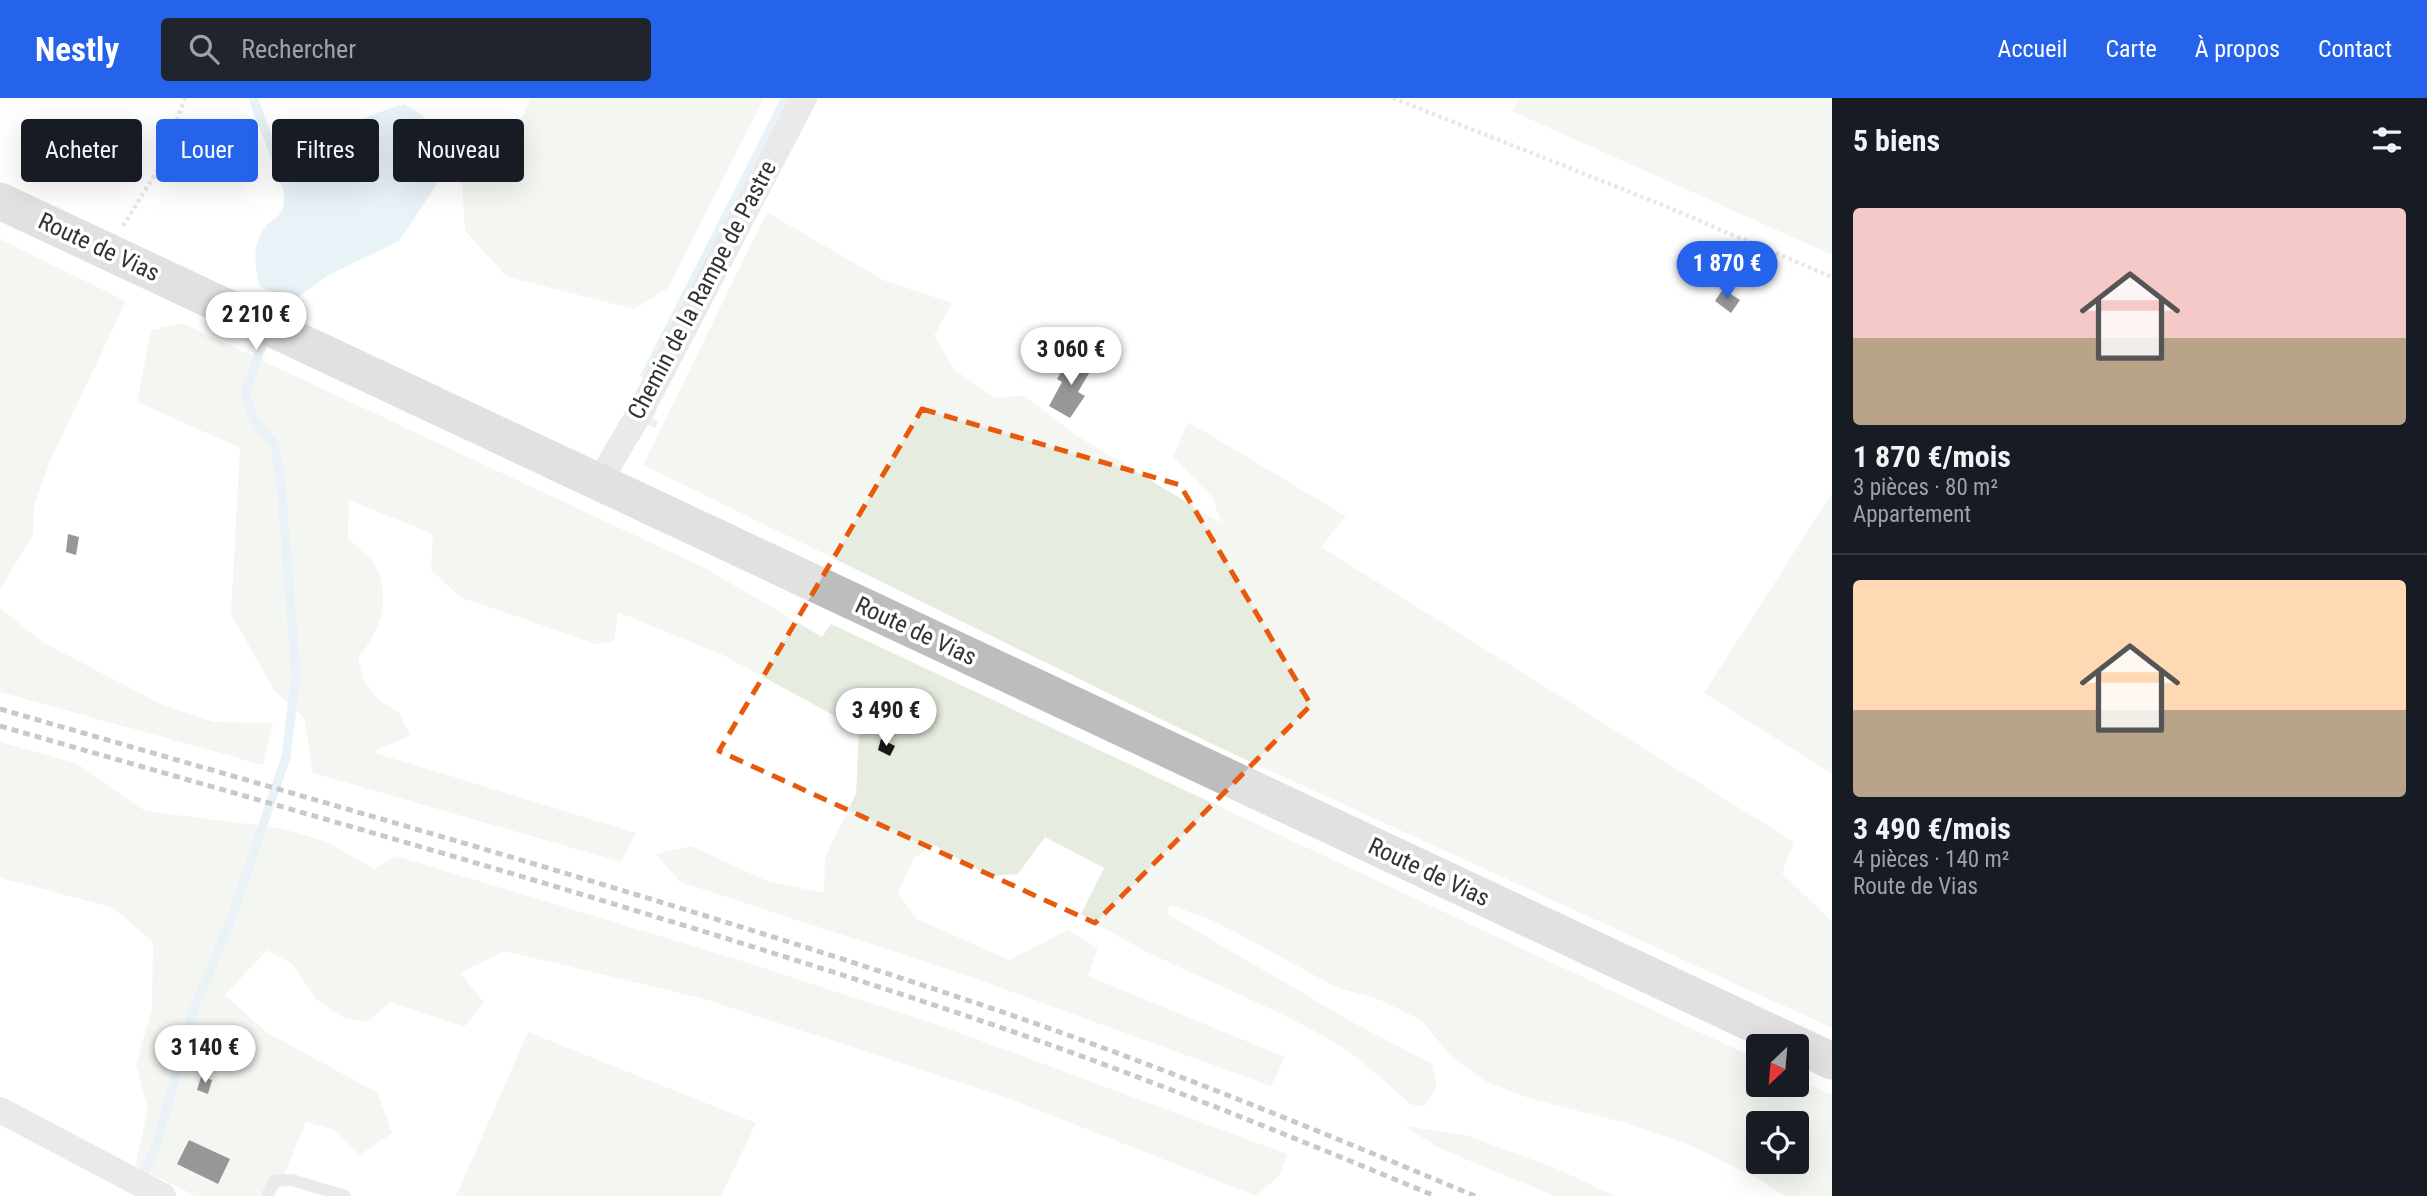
<!DOCTYPE html>
<html lang="fr">
<meta charset="utf-8">
<style>
:root{--surface:#171b24;--page:#20242c;--text:#f1f3f6;--muted:#9ea1a6;--line:#363941;--accent:#2563eb}
body{margin:0;font-family:"Roboto Condensed",sans-serif;background:var(--page);color:var(--text);height:100vh;display:flex;flex-direction:column;font-size:26px;white-space:nowrap}
*{box-sizing:border-box;margin:0}
p{font-size:23px;color:var(--muted)}
.icon{flex:none;width:38px;height:38px;fill:none;stroke:currentColor;stroke-width:2;stroke-linecap:round;stroke-linejoin:round}
.map{position:relative;flex:1;overflow:hidden}
.panel{display:flex;flex-direction:column;background:var(--surface);width:595px}
.panel>*{flex:none}
.hud{position:absolute;left:21px;top:21px;width:665px;height:63px;display:flex;gap:14px}
.needle{width:46px;rotate:206deg}
.buttons{position:absolute;left:1746px;top:936px;display:grid;gap:14px}
.buttons a{display:grid;place-items:center;width:63px;height:63px;border-radius:7px;background:var(--surface);box-shadow:0 7px 28px #0002;font-size:35px}
.price{position:absolute;translate:-50% -60px;padding:0 16px;border-radius:24px;background:#fff;color:#222;font-size:23px;line-height:46px;filter:drop-shadow(0 2px 4px #0008)}
.price::after{content:'';position:absolute;left:50%;top:42px;width:21px;height:16px;margin-left:-10px;background:inherit;clip-path:polygon(0 0,100% 0,50% 100%)}
.price.on{background:var(--accent);color:#fff}
ul{padding:0;list-style:none}
li{display:grid;align-content:center;gap:14px;height:371px;padding:0 21px}
li+li{border-top:2px solid var(--line)}
li span{display:grid;place-items:center;height:217px;border-radius:7px;color:#555}
li>.icon{margin-inline-start:auto}
span .icon{width:126px;height:126px;fill:#fffc;stroke-width:1}
li b{font-size:30px}
h2{display:flex;justify-content:space-between;align-items:center;height:84px;padding:0 21px;font-size:30px}
.chip{padding:0 24px;border-radius:7px;background:var(--surface);box-shadow:0 7px 28px #0002;font-size:24px;line-height:63px}
.chip.on{background:var(--accent);color:#fff}
header{display:flex;align-items:center;gap:42px;box-sizing:border-box;height:98px;padding:0 35px;background:var(--accent);color:#fff}
header strong{font-size:33px}
nav{display:flex;gap:38px;margin-inline-start:auto;font-size:24px}
.search{width:490px;height:63px;background:var(--page);display:flex;align-items:center;gap:18px;box-sizing:border-box;padding:0 24px;border-radius:7px;color:var(--muted);font-size:26px}
main{display:flex;flex:1;min-height:0}
.map>svg:first-child{display:block}
</style>
<header>
<strong>Nestly</strong>
<div class="search"><svg class="icon" aria-label="search" viewBox="0 0 24 24"><circle cx="10" cy="10" r="6"/><path d="M15 15l6 6"/></svg>Rechercher</div>
<nav><a>Accueil</a><a>Carte</a><a>À propos</a><a>Contact</a></nav>
</header>
<main>
<div class="map">
<svg width="1832" height="1098" viewBox="0 0 1832 1098">
<rect width="100%" height="100%" fill="#fff"/>
<!-- green -->
<g fill="#e6ecdf" fill-rule="evenodd">
<polygon points="530,0 764,0 668,190 634,211 507,179 465,133 462,83 523,18"/>
<polygon points="1520,0 1832,0 1832,157 1512,13"/>
<polygon points="767,114 883,182 952,205 934,238 955,272 993,299 1025,298 1076,337 1221,425 1213,400 1173,359 1188,324 1346,418 1321,449 1794,744 1782,775 1832,824 1832,930 1214,647 643,367"/>
<polygon points="0,141 126,203 50,363 34,407 33,437 0,492"/>
<path d="M182 225 705 470 822 539 831 526 1759 962V987H1797V981L1832 997V1098H1785L1759 1081 1688 1046 1626 1025 1531 1001 1485 983 1449 956 1421 922 1378 901 1338 890 1216 824 1171 807 1166 815 1354 925 1432 966 1437 989 1424 1008 1412 1007C1388 988 1364 962 1337 946 1255 897 1161 869 1081 816L1104 770 1045 739 1018 776 988 778 934 747 914 760 898 795 917 821 1009 862 1068 832 1098 850 1088 878 1285 959 1271 988 963 876 680 784 656 756 691 748 767 783 824 795 825 759 856 696 859 631 723 557 618 514 614 543 596 546 460 499 431 472 433 436 349 402 348 440C356 448 365 455 372 463 394 493 381 535 358 559L363 582 380 603 399 614 410 638 372 654 636 735 621 764 313 675 304 620 274 592 231 516 240 350 137 304 151 232ZM1759 1026H1797V1064H1759Z"/>
<polygon points="1832,395 1832,676 1704,595"/>
<polygon points="0,510 44,545 161,606 214,624 273,625 263,667 0,594"/>
<polygon points="0,644 76,665 145,713 280,730 325,743 374,771 396,758 736,861 941,928 1287,1056 1280,1077 1256,1098 1008,1000 701,900 505,853 460,875 484,904 464,929 391,904 367,924 342,919 316,901 292,866 267,852 225,897 266,934 378,995 392,1035 360,1057 335,1032 306,1024 275,1098 196,1098 135,1068 148,1011 136,967 152,910 153,844 112,809 0,780"/>
<polygon points="528,934 756,1025 721,1098 456,1098"/>
<polygon points="1404,1028 1466,1037 1555,1070 1615,1098 1555,1098 1441,1051"/>
</g>
<!-- water -->
<g fill="#cfe2ee">
<polygon points="781,0 804,0 653,319 658,324 655,330 624,316 627,309 634,313 649,283 640,278"/>
<path d="M404 6C436 23 441 37 446 72L399 143 327 178 293 203 259 188C255 167 251 144 267 127 272 121 279 119 282 112 288 100 279 86 285 75 303 41 369 17 404 6Z"/>
</g>
<g fill="none" stroke-linecap="round" stroke-linejoin="round">
<!-- stream -->
<g stroke="#cfe2ee" stroke-width="9">
<polyline points="253,0 287,90"/>
<polyline points="272,221 283,187"/>
<polyline points="141,1083 157,1045 195,908 229,827 286,659 296,577 281,384 275,347 254,321 245,295 266,237"/>
</g>
</g>
<!-- building -->
<g fill="#1a1a1a">
<polygon points="1723,191 1740,202 1731,215 1715,203"/>
<polygon points="1071,257 1092,270 1078,294 1085,298 1070,320 1049,308 1062,284 1057,281"/>
<polygon points="68,436 79,439 76,457 66,454"/>
<polygon points="881,641 895,648 890,658 878,652"/>
<polygon points="201,979 212,982 208,996 197,992"/>
<polygon points="189,1042 230,1061 218,1086 177,1066"/>
</g>
<g fill="none" stroke-linecap="round" stroke-linejoin="round">
<!-- path -->
<g stroke="#cdcdcd" stroke-width="4.5" stroke-dasharray="3.5 3.5" stroke-linecap="butt">
<polyline points="1393,0 1660,106 1832,179"/>
<polyline points="123,128 160,68 185,0"/>
</g>
<!-- lane -->
<polyline stroke="#d0d0d0" stroke-width="12" points="267,1098 274,1083 292,1082 345,1098"/>
<!-- street -->
<g stroke="#d0d0d0" stroke-width="26">
<polyline points="599,384 643,309 804,0"/>
<polyline points="0,1012 163,1098"/>
</g>
<!-- secondary -->
<polyline stroke="#bdbdbd" stroke-width="37" points="0,103 1832,963"/>
<!-- rail -->
<g stroke="#888" stroke-width="5" stroke-dasharray="7 5" stroke-linecap="butt">
<path d="M0 611C325 705 652 796 973 904 1143 961 1310 1029 1475 1098"/>
<path d="M0 628C324 721 648 811 967 918 1125 971 1281 1034 1435 1098"/>
</g>
</g>
<!-- marked area -->
<path d="M0 0H1832V1098H0ZM922 311 1180 387 1311 607 1095 825 719 653Z" fill="#fff" fill-opacity=".55" fill-rule="evenodd"/>
<path fill="none" stroke="#e8590c" stroke-width="5" stroke-dasharray="14 9" stroke-linejoin="round" d="M922 311 1180 387 1311 607 1095 825 719 653Z"/>
<g text-anchor="middle" stroke-width="7" stroke-linejoin="round" paint-order="stroke">
<!-- street labels -->
<g font-size="24" fill="#333" stroke="#fff">
<text transform="translate(99 149) rotate(25)" y="8">Route de Vias</text>
<text transform="translate(702 192) rotate(-62)" y="8">Chemin de la Rampe de Pastre</text>
<text transform="translate(916 533) rotate(25)" y="8">Route de Vias</text>
<text transform="translate(1429 774) rotate(25)" y="8">Route de Vias</text>
</g>
</g>
</svg>
<div class="buttons">
<a><svg class="needle" viewBox="-14 -14 28 28"><path d="M0-13l5 13h-10z" fill="#e53935"/><path d="M0 13l5-13h-10z" fill="#9ea1a6"/></svg></a>
<a><svg class="icon" aria-label="locate" viewBox="0 0 24 24"><circle cx="12" cy="12" r="6"/><path d="M12 2v4M12 18v4M2 12h4M18 12h4"/></svg></a>
</div>
<b class="price on" style="left:1727px;top:203px">1 870 €</b>
<b class="price" style="left:256px;top:254px">2 210 €</b>
<b class="price" style="left:1071px;top:289px">3 060 €</b>
<b class="price" style="left:886px;top:650px">3 490 €</b>
<b class="price" style="left:205px;top:987px">3 140 €</b>
<div class="hud">
<a class="chip">Acheter</a>
<a class="chip on">Louer</a>
<a class="chip">Filtres</a>
<a class="chip">Nouveau</a>
</div>
</div>
<section class="panel">
<h2>5 biens<svg class="icon" aria-label="filters" viewBox="0 0 24 24"><path d="M4 7h16M4 17h16"/><circle cx="9" cy="7" r="2"/><circle cx="15" cy="17" r="2"/></svg></h2>
<ul>
<li><span style="background:linear-gradient(#f6c9c9 60%,#b9a48a 0)"><svg class="icon" aria-label="home" viewBox="0 0 24 24"><path d="M3 11l9-7 9 7M6 9v11h12V9"/></svg></span><div><b>1 870 €/mois</b><p>3 pièces · 80 m²</p><p>Appartement</p></div></li>
<li><span style="background:linear-gradient(#ffd9b3 60%,#b9a48a 0)"><svg class="icon" aria-label="home" viewBox="0 0 24 24"><path d="M3 11l9-7 9 7M6 9v11h12V9"/></svg></span><div><b>3 490 €/mois</b><p>4 pièces · 140 m²</p><p>Route de Vias</p></div></li>
</ul>
</section>
</main>
